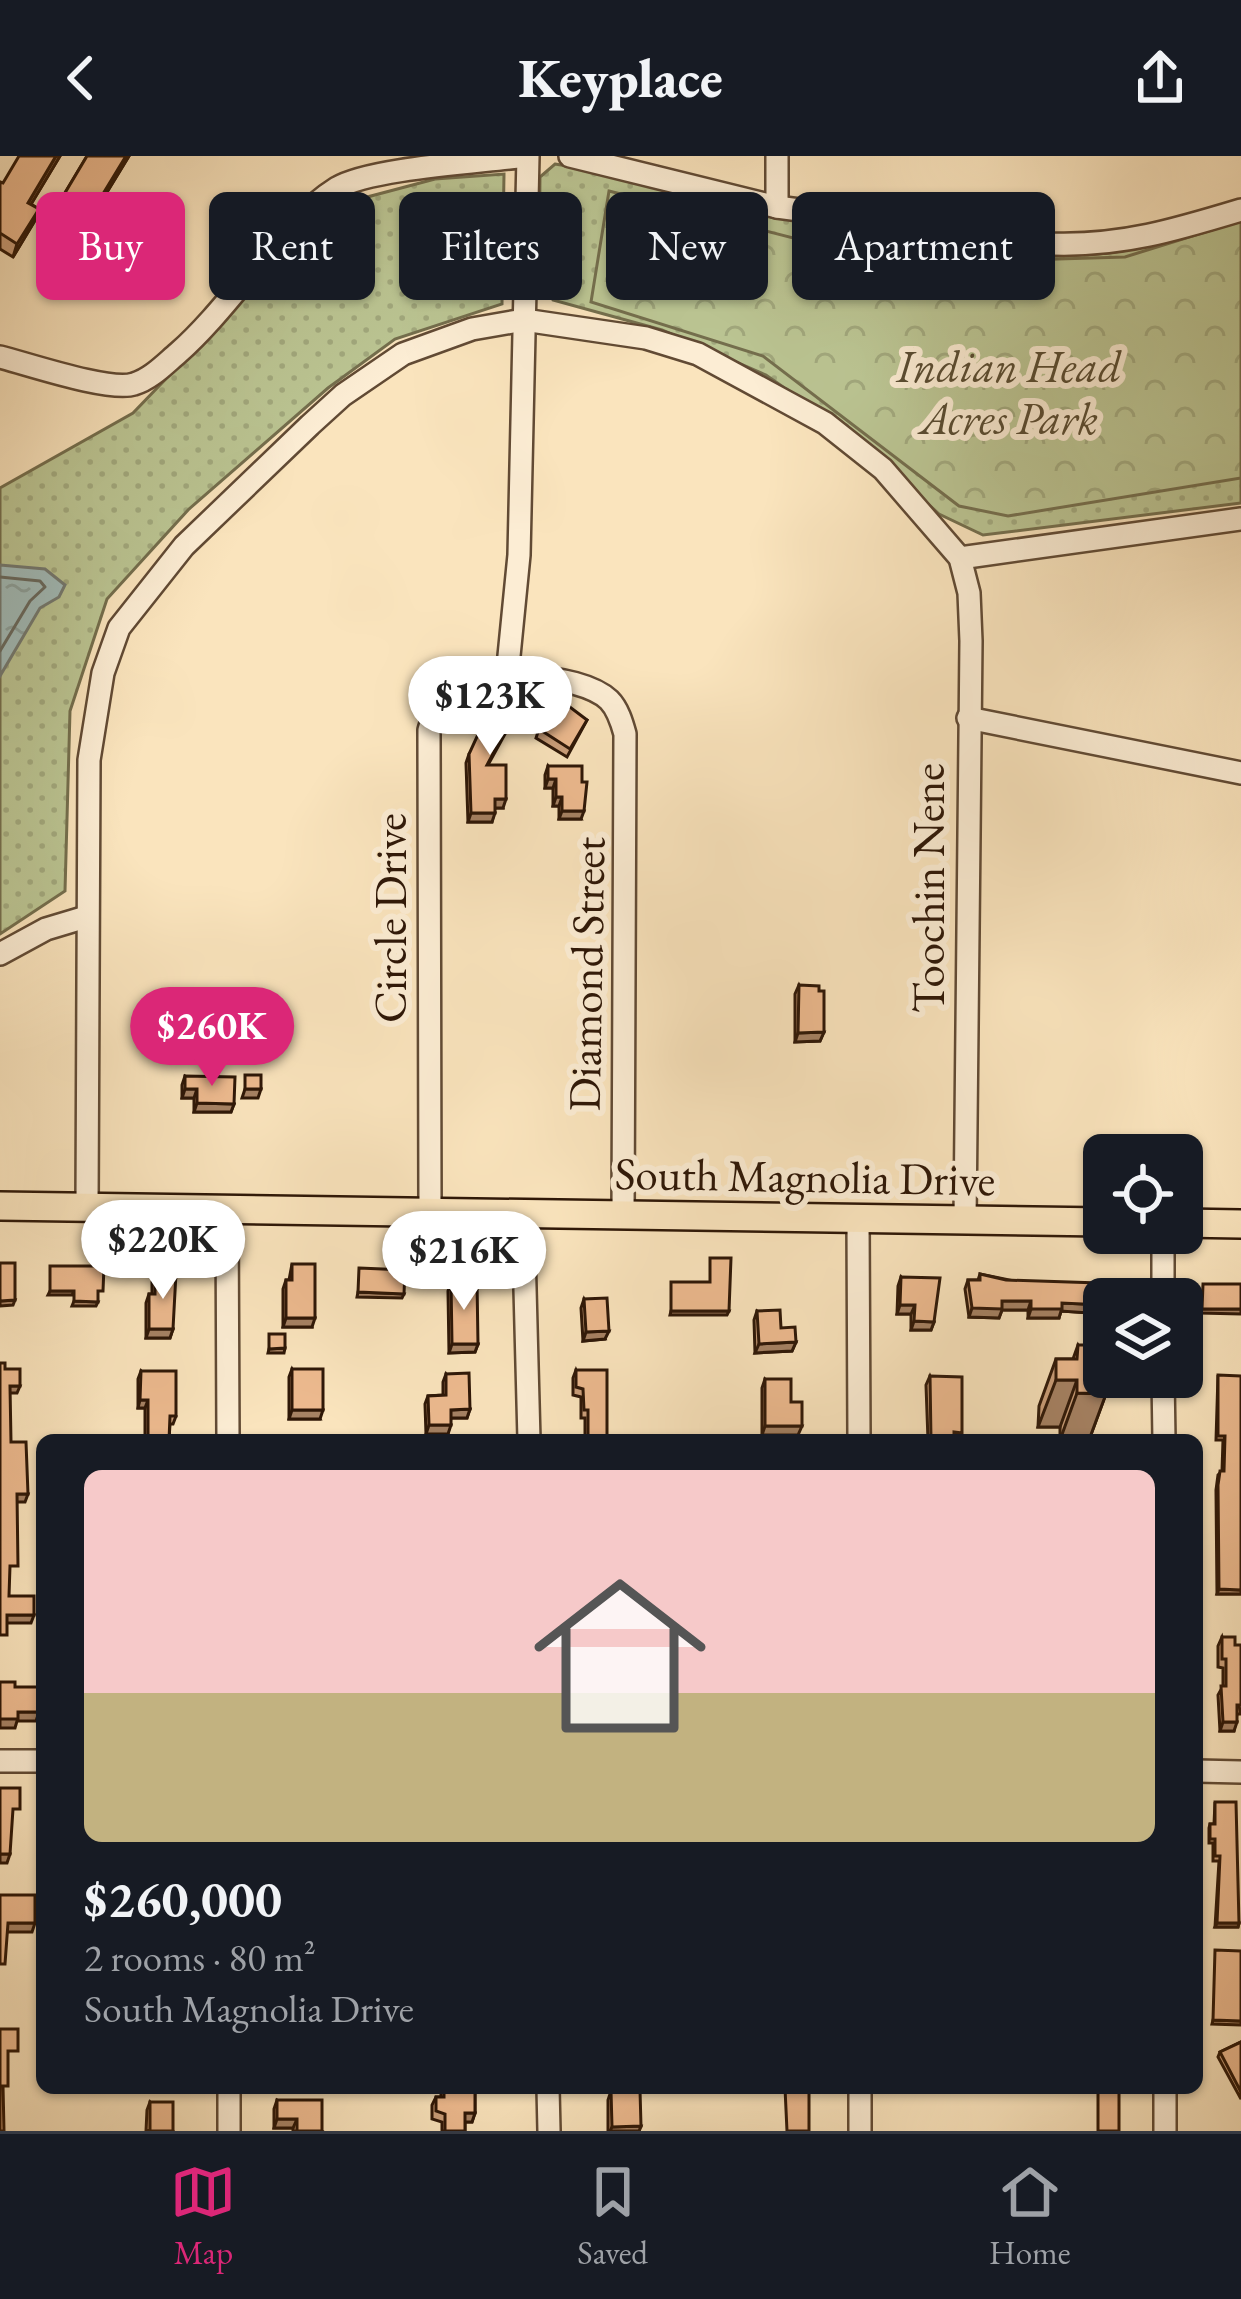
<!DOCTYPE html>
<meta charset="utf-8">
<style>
:root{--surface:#171b24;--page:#242831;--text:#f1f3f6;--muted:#9ea1a6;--line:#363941;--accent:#db2777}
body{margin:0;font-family:"EB Garamond",serif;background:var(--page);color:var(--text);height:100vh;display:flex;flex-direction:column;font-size:45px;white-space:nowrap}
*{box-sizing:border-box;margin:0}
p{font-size:39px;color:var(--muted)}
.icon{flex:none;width:66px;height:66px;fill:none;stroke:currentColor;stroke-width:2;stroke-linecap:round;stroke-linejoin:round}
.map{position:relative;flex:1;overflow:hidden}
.drawer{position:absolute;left:36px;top:1278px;width:1167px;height:660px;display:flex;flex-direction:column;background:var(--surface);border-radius:18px;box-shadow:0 3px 9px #0004}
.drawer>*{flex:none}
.top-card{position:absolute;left:36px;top:36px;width:1170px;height:108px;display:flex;gap:24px}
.controls{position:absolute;left:1083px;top:978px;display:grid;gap:24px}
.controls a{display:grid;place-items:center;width:120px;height:120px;border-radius:18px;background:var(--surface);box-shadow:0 3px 9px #0004;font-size:60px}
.price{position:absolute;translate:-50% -102px;padding:0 27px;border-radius:42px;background:#fff;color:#222;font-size:39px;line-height:78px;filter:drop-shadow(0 3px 6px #0008)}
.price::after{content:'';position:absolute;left:50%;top:72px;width:36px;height:27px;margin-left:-18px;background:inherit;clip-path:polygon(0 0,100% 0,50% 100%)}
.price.active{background:var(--accent);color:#fff}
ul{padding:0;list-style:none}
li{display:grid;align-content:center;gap:24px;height:636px;padding:0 48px}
li span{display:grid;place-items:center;height:372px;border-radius:18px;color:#555}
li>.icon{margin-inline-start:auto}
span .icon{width:216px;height:216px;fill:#fffc;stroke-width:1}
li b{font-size:51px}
.pill{padding:0 42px;border-radius:18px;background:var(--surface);box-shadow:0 3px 9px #0004;font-size:42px;line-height:108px}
.pill.active{background:var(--accent);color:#fff}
header{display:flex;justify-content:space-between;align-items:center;height:156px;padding:0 48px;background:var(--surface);font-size:54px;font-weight:800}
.tabs{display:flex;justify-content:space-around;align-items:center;height:168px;border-top:3px solid var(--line);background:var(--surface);font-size:33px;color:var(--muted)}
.tabs a{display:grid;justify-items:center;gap:6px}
.tabs .active{color:var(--accent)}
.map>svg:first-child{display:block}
</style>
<header><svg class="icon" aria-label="back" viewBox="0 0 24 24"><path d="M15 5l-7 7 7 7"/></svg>Keyplace<svg class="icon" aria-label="share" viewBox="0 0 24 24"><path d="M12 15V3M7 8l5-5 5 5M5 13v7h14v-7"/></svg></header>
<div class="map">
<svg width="1241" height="1975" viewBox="0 0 1241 1975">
<defs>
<pattern id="grass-dots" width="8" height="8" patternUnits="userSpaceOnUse" patternTransform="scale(3)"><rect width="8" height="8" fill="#bbc593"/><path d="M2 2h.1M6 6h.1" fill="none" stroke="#a1a87d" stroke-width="1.8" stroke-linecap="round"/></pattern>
<pattern id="forest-crowns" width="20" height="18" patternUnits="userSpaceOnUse" patternTransform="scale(3)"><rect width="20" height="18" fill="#bbc593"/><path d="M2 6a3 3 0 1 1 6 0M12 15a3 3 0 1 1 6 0" fill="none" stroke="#a1a87d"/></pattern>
<pattern id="water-ripples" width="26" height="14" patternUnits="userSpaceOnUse" patternTransform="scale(3)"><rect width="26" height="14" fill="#a1bcba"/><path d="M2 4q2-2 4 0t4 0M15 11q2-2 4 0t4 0" fill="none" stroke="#8ba19e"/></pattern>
</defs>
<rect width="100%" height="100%" fill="#fae4bd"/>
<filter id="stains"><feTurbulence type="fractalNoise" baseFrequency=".00167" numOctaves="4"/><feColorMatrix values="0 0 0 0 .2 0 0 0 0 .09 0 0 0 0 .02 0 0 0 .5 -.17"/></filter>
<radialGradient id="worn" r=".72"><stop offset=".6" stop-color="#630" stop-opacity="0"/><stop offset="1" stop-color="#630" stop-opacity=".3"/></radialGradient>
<!-- grass -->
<g fill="url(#grass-dots)" stroke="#746e4d" stroke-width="3">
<path d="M555 8C735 36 912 115 1098 98 1147 94 1195 75 1241 61V347L983 379 939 358 855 281 766 219 662 174 553 144 539 112 540 21Z"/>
<polygon points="504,18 502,148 395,183 328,232 189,353 107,443 70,555 65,735 0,778 0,332 133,257 312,71 356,44 435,23"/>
</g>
<!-- forest -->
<polygon fill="url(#forest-crowns)" stroke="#746e4d" stroke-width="3" points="609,35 895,108 1125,101 1241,65 1241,322 1008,360 959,350 763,200 591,146"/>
<!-- water -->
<polygon fill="url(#water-ripples)" stroke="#737a72" stroke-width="3" points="0,409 45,413 65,429 59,441 40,452 0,520"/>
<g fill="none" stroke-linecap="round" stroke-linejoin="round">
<!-- shore -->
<polyline stroke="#686a60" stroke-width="3" points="0,421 40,425 45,431 30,445 0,495"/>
<!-- minor casing -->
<g stroke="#614a34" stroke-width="26">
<g id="minor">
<path d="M570 0 777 51 1053 88C1122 90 1175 74 1241 54"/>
<polyline points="777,0 777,51"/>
<path d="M0 201C28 208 110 236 134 228 151 223 165 208 178 197 231 151 281 67 337 32 370 12 483 6 526 0"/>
<polyline points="960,402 1241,363"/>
<polyline points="507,520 519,399 528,0"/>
<polyline points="968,562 1241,617"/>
<polyline points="0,798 46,773 86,761"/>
<polyline points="87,1050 89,604 103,517 119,472 184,390 310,269 343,239 403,198 472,173 524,164 646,182 698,198 825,267 883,313 960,402 969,437 971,485 965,1064"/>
<polyline points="227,1054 228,1284"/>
<path d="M430 1055 429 574C433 562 435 550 445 540 475 511 579 516 609 544 618 553 622 567 625 578L623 1059"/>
<polyline points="523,1057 529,1284"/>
<polyline points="858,1063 859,1284"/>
<polyline points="1163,1077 1163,1143"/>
<polyline points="1163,1221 1164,1284"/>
<polyline points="0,1605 42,1605"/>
<polyline points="1197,1615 1241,1616"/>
<polyline points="229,1932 229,1975"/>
<polyline points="548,1932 549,1975"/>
<polyline points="860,1932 860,1975"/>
<polyline points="1165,1932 1165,1975"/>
</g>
</g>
<!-- major casing -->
<g stroke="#2e1707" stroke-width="32">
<g id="major">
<polyline points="0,1050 1104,1066"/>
<polyline points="1182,1067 1241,1068"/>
</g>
</g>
<!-- minor -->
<use href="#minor" stroke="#fcedd4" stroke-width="21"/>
<!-- major -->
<use href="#major" stroke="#fae4bd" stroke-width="27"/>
</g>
<!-- wall -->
<g fill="#cca07b" stroke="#2e1707" stroke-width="3">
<polygon points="60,0 31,48 39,53 34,66 13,101 0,93 0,26 3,27"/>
<polygon points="87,0 129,0 76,87 48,70 53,57"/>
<polygon points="559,549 587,564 567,601 536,582 538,576 532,573 535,564"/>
<polygon points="516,558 488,609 503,652 495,652 492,666 468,666 466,607 469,598"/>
<polygon points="548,610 581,663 559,663 559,650 553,650 553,632 545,632 545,619"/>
<polygon points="799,829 824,876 820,885 795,886 795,838"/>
<polygon points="185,920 234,948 231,956 194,956 194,942 182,942 182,929"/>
<polygon points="292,1108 312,1171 283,1171 283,1133 286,1124 289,1124"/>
<polygon points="155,1117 173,1173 170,1182 146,1182 146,1147 149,1138 152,1138 152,1126"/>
<polygon points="980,1118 1104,1143 1104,1158 1061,1155 1059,1162 1028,1162 1028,1154 1002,1154 999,1162 969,1161 965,1133 968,1124 978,1124"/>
<polygon points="901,1121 934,1166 931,1174 911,1174 911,1158 897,1158 898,1130"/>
<polygon points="451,1126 478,1188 475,1196 449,1197 448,1135"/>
<polygon points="584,1143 605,1183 583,1185 581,1152"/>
<polygon points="757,1155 781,1172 796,1186 792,1195 755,1197 754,1164"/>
<polygon points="1078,1189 1106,1238 1089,1284 1060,1284 1060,1271 1038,1271 1039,1250 1056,1203 1073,1203"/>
<polygon points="292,1213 320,1263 289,1263 289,1221"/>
<polygon points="576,1214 607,1284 585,1284 585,1262 581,1262 581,1241 573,1239 573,1222"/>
<polygon points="141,1215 176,1260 173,1268 170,1268 169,1284 145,1284 145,1252 138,1252 138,1223"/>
<polygon points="446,1218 470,1253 467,1262 451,1262 448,1278 426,1278 425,1248 428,1240 443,1239 443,1226"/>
<polygon points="1218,1219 1241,1438 1217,1438 1216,1334 1218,1319 1222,1315 1223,1284 1216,1284"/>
<polygon points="930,1220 959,1284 928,1284 926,1229"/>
<polygon points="765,1223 791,1246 798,1279 762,1279 762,1232"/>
<polygon points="1222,1481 1241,1558 1237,1558 1234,1575 1220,1575 1218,1539 1223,1530 1223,1512 1218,1511 1218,1490"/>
<polygon points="1215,1646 1239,1767 1238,1771 1215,1771 1219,1705 1213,1705 1213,1687 1209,1687 1209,1672 1210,1668 1214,1668"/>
<polygon points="1241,1886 1241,1943 1218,1901 1220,1896"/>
<polygon points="441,1932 475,1932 475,1957 472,1966 465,1966 465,1975 442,1975 442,1966 432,1963 432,1949 436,1941 441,1941"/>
<polygon points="611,1935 641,1970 639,1975 608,1975 608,1944"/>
<polygon points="277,1944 322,1975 293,1975 293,1972 274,1972 274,1953"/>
<polygon points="150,1946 173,1975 146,1975 147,1954"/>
</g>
<!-- shaded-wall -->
<g fill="#a68264" stroke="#2e1707" stroke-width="3">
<polygon points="56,0 60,0 24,60 28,47"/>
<polygon points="126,0 129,0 76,87 81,74"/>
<polygon points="39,53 34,66 13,101 17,88"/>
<polygon points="548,623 556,623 553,632 545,632"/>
<polygon points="556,641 562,641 559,650 553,650"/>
<polygon points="495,643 506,643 503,652 492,652"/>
<polygon points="562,655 584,655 581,663 559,663"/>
<polygon points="471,657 495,657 492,666 468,666"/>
<polygon points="824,876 820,885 795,886 798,877"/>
<polygon points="185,933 197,933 194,942 182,942"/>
<polygon points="245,933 261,933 258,942 242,942"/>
<polygon points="197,947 234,948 231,956 194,956"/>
<polygon points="50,1135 74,1135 72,1139 48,1139"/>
<polygon points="358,1136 404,1138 402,1142 357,1141"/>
<polygon points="15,1144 13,1149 0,1150 0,1145"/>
<polygon points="74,1145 98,1146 96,1150 72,1150"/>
<polygon points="1002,1145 1031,1145 1028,1154 1002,1154 999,1162 969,1161 972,1152"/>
<polygon points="1062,1147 1104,1149 1104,1158 1061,1155 1059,1162 1028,1162 1031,1153"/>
<polygon points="900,1149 915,1149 911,1158 897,1158"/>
<polygon points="1202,1153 1241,1153 1241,1158 1201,1157"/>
<polygon points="671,1155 729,1155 727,1159 670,1159"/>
<polygon points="286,1162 315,1162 312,1171 283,1171"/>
<polygon points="914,1165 934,1166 931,1174 911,1174"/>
<polygon points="149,1173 173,1173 170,1182 146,1182"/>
<polygon points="609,1175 605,1183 583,1185 586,1176"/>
<polygon points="796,1186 792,1195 755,1197 759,1188"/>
<polygon points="452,1188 478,1188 475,1196 449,1197"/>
<polygon points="285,1192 284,1197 268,1197 269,1193"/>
<polygon points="1056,1224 1077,1224 1060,1271 1038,1271"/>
<polygon points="10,1230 20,1230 17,1237 8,1237"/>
<polygon points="1077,1237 1106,1238 1089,1284 1060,1284"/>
<polygon points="140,1244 148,1244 145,1252 138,1252"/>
<polygon points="470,1253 467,1262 448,1262 451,1254"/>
<polygon points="292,1254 323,1254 320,1263 289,1263"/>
<polygon points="429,1269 451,1269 448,1278 426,1278"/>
<polygon points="765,1270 802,1270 798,1279 762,1279"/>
<polygon points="17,1338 28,1338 25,1346 15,1346"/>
<polygon points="1219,1433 1241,1434 1241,1438 1217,1438"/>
<polygon points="7,1459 34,1459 31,1467 4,1467"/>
<polygon points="18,1556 39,1556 36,1565 17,1565 15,1572 0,1572 0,1563"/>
<polygon points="1223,1566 1237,1566 1234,1575 1220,1575"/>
<polygon points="0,1698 10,1698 7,1707 0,1707"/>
<polygon points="8,1767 35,1767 32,1776 4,1776"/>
<polygon points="1217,1767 1239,1767 1238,1771 1215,1771"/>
<polygon points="1213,1864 1241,1865 1241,1869 1212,1868"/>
<polygon points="465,1957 475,1957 472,1966 462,1966"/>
<polygon points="277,1963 297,1963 293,1972 274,1972"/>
<polygon points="641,1970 639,1975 610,1975 612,1971"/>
</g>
<!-- building -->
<g fill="#edba8f" stroke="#2e1707" stroke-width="3">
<polygon points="19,0 56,0 28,47 39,53 17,88 0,77 0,26 3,27"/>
<polygon points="87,0 126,0 81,74 53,57"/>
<polygon points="497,537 519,549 487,609 506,609 506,643 495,643 495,657 471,657 469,598"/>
<polygon points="548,542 559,549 562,545 587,564 570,593 539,573 542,568 535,564"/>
<polygon points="548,610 582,610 582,626 587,626 584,655 562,655 562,641 556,641 556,623 548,623"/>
<polygon points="799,829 819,830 819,835 824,835 824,876 798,877"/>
<rect x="245" y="919" width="16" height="14"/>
<polygon points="185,920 235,921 234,948 197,947 197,933 185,933"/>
<polygon points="710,1102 731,1102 729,1155 671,1155 671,1126 710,1126"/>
<polygon points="0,1107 15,1107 15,1144 0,1145"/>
<polygon points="292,1108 315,1108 315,1162 286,1162 286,1124 292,1124"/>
<polygon points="50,1110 104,1110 103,1135 98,1135 98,1146 74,1145 74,1135 50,1135"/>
<polygon points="359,1112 405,1114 404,1138 358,1136"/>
<polygon points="155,1117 176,1117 173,1173 149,1173 149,1138 155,1138"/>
<polygon points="980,1118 1006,1124 1129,1128 1129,1143 1104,1143 1104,1149 1062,1147 1062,1153 1031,1153 1031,1145 1002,1145 1002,1153 972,1152 968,1124 980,1124"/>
<polygon points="901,1121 940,1122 934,1166 914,1165 915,1149 900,1149"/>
<polygon points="451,1126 477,1126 478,1188 452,1188"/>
<polygon points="1203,1128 1241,1128 1241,1153 1202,1153"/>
<polygon points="607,1142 609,1175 586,1176 584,1143"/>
<polygon points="780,1154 781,1172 795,1171 796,1186 759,1188 757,1155"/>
<polygon points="269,1178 285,1178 285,1192 269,1193"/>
<polygon points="1078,1189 1104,1189 1104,1221 1106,1221 1106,1238 1077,1237 1077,1224 1056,1224 1056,1203 1077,1203"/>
<polygon points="0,1207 5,1207 5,1213 20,1213 20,1230 10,1230 11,1286 26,1286 28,1338 17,1338 18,1410 10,1410 9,1440 34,1440 34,1459 7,1459 7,1479 0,1479"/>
<rect x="292" y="1213" width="31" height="41"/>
<polygon points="576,1214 607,1214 607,1284 588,1284 588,1254 584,1254 583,1233 576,1231"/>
<polygon points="141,1215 176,1215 176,1260 170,1260 169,1284 148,1284 148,1244 140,1244"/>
<polygon points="469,1217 470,1253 451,1254 451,1269 429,1269 428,1240 446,1239 446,1218"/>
<polygon points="1218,1219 1241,1220 1241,1434 1219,1433 1218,1329 1220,1315 1224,1315 1225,1280 1218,1280"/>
<polygon points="930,1220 962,1221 962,1277 954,1276 954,1284 931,1284"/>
<polygon points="765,1223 791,1223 791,1246 802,1246 802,1270 765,1270"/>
<polygon points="1222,1481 1235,1481 1235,1489 1241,1489 1241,1549 1237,1549 1237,1566 1223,1566 1221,1530 1226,1530 1226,1503 1222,1503"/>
<polygon points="0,1526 15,1526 15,1531 39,1531 39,1556 18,1556 18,1563 0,1563"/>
<polygon points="0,1632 20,1632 20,1653 13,1653 10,1698 0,1698"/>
<polygon points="1215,1646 1236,1646 1239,1767 1217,1767 1220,1700 1215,1700 1215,1683 1210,1683 1210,1668 1215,1668"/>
<polygon points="0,1739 35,1739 35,1767 8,1767 5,1808 0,1808"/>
<polygon points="1215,1794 1241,1795 1241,1865 1213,1864"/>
<polygon points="0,1873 18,1873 18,1895 8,1895 8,1930 3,1930 4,1975 0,1975"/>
<polygon points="1241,1886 1241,1936 1220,1896"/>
<polygon points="444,1932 475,1932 475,1957 465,1957 465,1975 445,1975 445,1958 436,1955 436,1941 444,1941"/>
<polygon points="785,1932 809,1932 809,1975 787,1975"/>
<polygon points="1098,1932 1116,1932 1116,1936 1119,1936 1119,1975 1098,1975"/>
<polygon points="640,1934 641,1970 612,1971 611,1935"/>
<polygon points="277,1944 322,1944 322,1975 297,1975 297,1963 277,1963"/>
<polygon points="150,1946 173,1946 173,1975 147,1975 150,1974"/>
</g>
<g text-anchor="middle" stroke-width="12" stroke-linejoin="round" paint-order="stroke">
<!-- park labels -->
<g font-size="45" font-style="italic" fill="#584b31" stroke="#fcedd4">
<text x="1009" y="226">Indian Head<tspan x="1009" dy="52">Acres Park</tspan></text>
</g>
<!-- street labels -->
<g font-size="45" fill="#2e1707" stroke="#fcedd4">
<text transform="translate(928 732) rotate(-90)" y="16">Toochin Nene</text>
<text transform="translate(390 762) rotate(-90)" y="16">Circle Drive</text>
<text transform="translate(586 818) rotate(-89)" y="16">Diamond Street</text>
<text transform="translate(805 1020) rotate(1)" y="16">South Magnolia Drive</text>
</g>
</g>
<rect width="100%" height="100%" filter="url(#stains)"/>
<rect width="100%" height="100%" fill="url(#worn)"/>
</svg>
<div class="controls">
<a><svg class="icon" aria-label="locate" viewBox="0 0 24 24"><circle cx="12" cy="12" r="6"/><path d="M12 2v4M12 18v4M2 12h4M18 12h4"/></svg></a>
<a><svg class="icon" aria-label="layers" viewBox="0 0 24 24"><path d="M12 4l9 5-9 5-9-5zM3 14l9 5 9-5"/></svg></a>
</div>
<b class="price" style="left:490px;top:602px">$123K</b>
<b class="price active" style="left:212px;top:933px">$260K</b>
<b class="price" style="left:163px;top:1146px">$220K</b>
<b class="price" style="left:464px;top:1157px">$216K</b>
<div class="top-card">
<a class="pill active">Buy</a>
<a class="pill">Rent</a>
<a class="pill">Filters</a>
<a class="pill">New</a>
<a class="pill">Apartment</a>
</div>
<section class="drawer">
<ul>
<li><span style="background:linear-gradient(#f6c9c9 60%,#c2b280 0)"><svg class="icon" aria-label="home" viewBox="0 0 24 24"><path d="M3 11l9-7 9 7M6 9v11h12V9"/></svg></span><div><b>$260,000</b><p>2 rooms · 80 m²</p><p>South Magnolia Drive</p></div></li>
</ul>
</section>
</div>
<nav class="tabs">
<a class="active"><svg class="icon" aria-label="map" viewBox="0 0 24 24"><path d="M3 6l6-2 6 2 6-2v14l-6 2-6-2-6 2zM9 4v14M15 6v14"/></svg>Map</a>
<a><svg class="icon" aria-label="saved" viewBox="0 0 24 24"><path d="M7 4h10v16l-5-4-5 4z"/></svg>Saved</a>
<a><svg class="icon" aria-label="home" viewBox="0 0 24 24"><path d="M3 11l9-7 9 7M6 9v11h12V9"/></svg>Home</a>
</nav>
